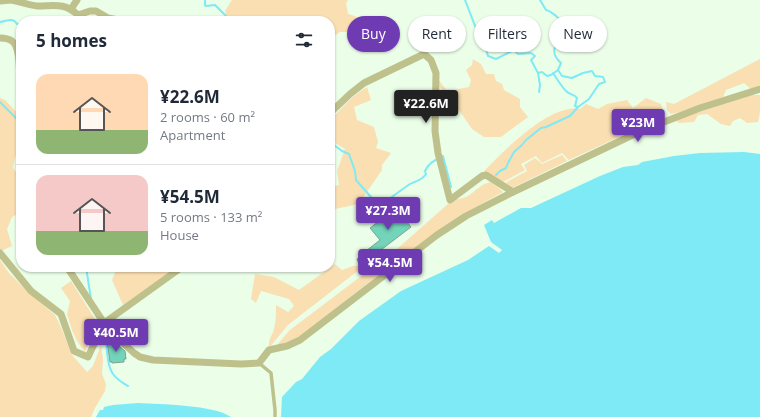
<!DOCTYPE html>
<meta charset="utf-8">
<style>
:root{--surface:#fff;--page:#f6f6f7;--text:#1f2937;--muted:#747a83;--line:#e0e1e3;--accent:#6f3bb2}
body{margin:0;font-family:"Open Sans",sans-serif;background:var(--page);color:var(--text);height:100vh;display:flex;flex-direction:column;font-size:15px;white-space:nowrap}
*{box-sizing:border-box;margin:0}
p{font-size:13px;color:var(--muted)}
.icon{flex:none;width:22px;height:22px;fill:none;stroke:currentColor;stroke-width:2;stroke-linecap:round;stroke-linejoin:round}
.map{position:relative;flex:1;overflow:hidden}
.sheet{position:absolute;left:16px;top:16px;width:319px;height:256px;display:flex;flex-direction:column;background:var(--surface);border-radius:16px;box-shadow:0 1px 3px #0004}
.sheet>*{flex:none}
.hud{position:absolute;left:347px;top:16px;width:353px;height:36px;display:flex;gap:8px}
.price{position:absolute;translate:-50% -34px;padding:0 9px;border-radius:4px;background:var(--accent);color:#fff;font-size:13px;line-height:26px;filter:drop-shadow(0 1px 2px #0008)}
.price::after{content:'';position:absolute;left:50%;top:24px;width:12px;height:9px;margin-left:-6px;background:inherit;clip-path:polygon(0 0,100% 0,50% 100%)}
.price.current{background:#222;color:#fff}
ul{padding:0;list-style:none}
li{display:flex;align-items:center;gap:12px;height:100px;padding:0 20px}
li+li{border-top:1px solid var(--line)}
li span{display:grid;place-items:center;flex:none;width:112px;height:80px;border-radius:12px;color:#555}
li>.icon{margin-inline-start:auto}
span .icon{width:48px;height:48px;fill:#fffc;stroke-width:1}
li b{font-size:17px}
h2{display:flex;justify-content:space-between;align-items:center;height:48px;padding:0 20px;font-size:17px}
.pill{padding:0 14px;border-radius:18px;background:var(--surface);box-shadow:0 1px 3px #0004;font-size:14px;line-height:36px}
.pill.current{background:var(--accent);color:#fff}
.map>svg:first-child{display:block}
</style>
<div class="map">
<svg width="760" height="417" viewBox="0 0 760 417">
<rect width="100%" height="100%" fill="#eafee8"/>
<!-- green -->
<g fill="#fadfb2">
<path d="M232 0H348L346 3 348 14C359 17 360 18 362 29L358 36H351L347 32H340L330 39V21H228L225 11Z"/>
<polygon points="473,59 481,64 486,74 494,74 496,81 502,84 504,90 520,99 520,107 528,117 501,137 484,137 472,129 448,94 437,85 438,79 447,91 469,87 471,80 466,70 472,65"/>
<polygon points="760,59 760,85 751,89 744,83 726,90 723,97 680,112 671,114 667,110 666,102 674,104"/>
<path d="M367 87 371 100 354 107 357 120 374 127 378 142 376 148 391 153 382 165V170L360 202 354 205 335 209 330 204V187L339 185 337 171 345 149 330 140V121C341 108 352 96 367 87Z"/>
<polygon points="750,95 760,95 760,112 758,122 747,123 740,118 733,121 730,126 721,124 707,114 698,115 694,122 679,123 675,120"/>
<polygon points="0,98 5,100 21,117 21,147 15,157 13,168 21,179 21,212 12,217 7,229 12,246 1,251 0,250"/>
<path d="M646 98 661 104 664 116 569 160 562 153 542 163 536 156 521 164 525 170 503 182 484 171C504 151 550 103 580 109L586 104 598 109 607 104 627 100 633 108Z"/>
<polygon points="562,155 567,161 512,188 505,183 527,171 524,165 535,158 542,164"/>
<path d="M491 182 499 188 503 192C430 231 366 286 300 336L290 341 276 346 290 330 397 249 449 203C456 197 459 200 466 197 475 192 482 183 491 182Z"/>
<polygon points="0,260 9,273 28,292 55,315 60,325 72,355 87,372 93,366 101,345 103,359 102,374 106,384 105,391 95,408 91,417 0,417"/>
<path d="M335 264 342 270 353 266H364L288 325 269 348C268 338 272 337 274 329 276 321 276 313 276 305L288 312 294 306 289 299 261 291 256 303 251 299 255 274 274 277 299 290Z"/>
<polygon points="116,267 169,267 170,272 123,305 112,280 116,270"/>
<polygon points="71,281 98,324 85,352 77,341 72,330 67,314 70,301 61,288"/>
</g>
<!-- water -->
<g fill="#7eeaf6">
<polygon points="744,152 760,154 760,417 281,417 282,397 296,382 302,379 320,357 331,349 359,321 401,291 468,260 489,246 499,253 502,250 491,242 484,225 492,220 494,223 521,208 531,208 600,176 623,167 638,165 642,162 674,156 700,153"/>
<path d="M138 403C159 404 215 405 231 417H96L100 410H103L104 407 113 405Z"/>
</g>
<g fill="none" stroke-linecap="round" stroke-linejoin="round">
<!-- stream -->
<g stroke="#7eeaf6" stroke-width="2">
<polyline points="205,0 205,5 206,6 215,5 226,16 225,21"/>
<polyline points="465,0 477,31 481,33 488,56 496,59 514,50 518,54 531,53 535,56 531,60 538,73 542,72 547,76 551,75 558,70 562,76 572,78 583,73 592,71 595,76 603,77 605,82 599,84 589,99 578,107 570,116 546,127 541,128 526,140 522,145 514,152 508,163 506,168 500,171 496,175"/>
<path d="M540 0 546 10C551 11 560 19 563 23L560 28 566 38C553 43 550 53 561 63L558 70"/>
<path d="M0 22C7 21 13 17 17 24H21"/>
<polyline points="538,73 540,85 539,92"/>
<path d="M553 73C557 79 561 86 566 91 570 95 574 94 577 98L575 106 578 107"/>
<polyline points="0,102 20,122"/>
<path d="M330 142 342 151 349 154 355 171 356 180 378 205 381 206C389 199 398 192 407 186 413 181 421 182 426 174L425 171C428 164 436 159 443 156L451 187"/>
<polyline points="86,267 91,299"/>
<path d="M105 330C107 343 106 364 113 374 117 380 123 383 128 386"/>
</g>
</g>
<!-- building -->
<g fill="#73d4ba" stroke="#7ca296">
<polygon points="400,205 410,218 406,221 411,227 369,259 359,264 357,259 368,254 366,251 380,240 370,228"/>
<polygon points="107,341 114,341 115,343 125,351 126,359 124,359 124,362 112,363 112,362 110,362"/>
</g>
<g fill="none" stroke-linecap="round" stroke-linejoin="round">
<!-- service -->
<polyline stroke="#bec18b" stroke-width="3.5" points="259,363 271,373 275,410 275,417"/>
<!-- minor -->
<g stroke="#bec18b" stroke-width="7">
<path d="M12 0C20 2 29 5 37 6 54 6 64 2 78 15L90 11H96L108 18 123 21"/>
<polyline points="0,1 11,0"/>
<polyline points="71,9 77,0"/>
<path d="M0 38C4 38 9 39 12 41 23 49 18 86 21 99"/>
<polyline points="330,113 350,94 364,83 424,54 431,60 436,73 435,131 438,153 450,200 482,176 486,175 513,192"/>
<polyline points="0,253 31,291 61,314 74,351 88,357 104,323 182,267"/>
<polyline points="67,267 104,323 120,340 134,353 140,357 153,360 241,364 259,363 269,350 287,346 300,340 437,235 466,216 513,192 641,131 700,108 760,89"/>
</g>
</g>
</svg>
<b class="price current" style="left:426px;top:124px">¥22.6M</b>
<b class="price" style="left:638px;top:143px">¥23M</b>
<b class="price" style="left:388px;top:231px">¥27.3M</b>
<b class="price" style="left:390px;top:283px">¥54.5M</b>
<b class="price" style="left:116px;top:353px">¥40.5M</b>
<div class="hud">
<a class="pill current">Buy</a>
<a class="pill">Rent</a>
<a class="pill">Filters</a>
<a class="pill">New</a>
</div>
<section class="sheet">
<h2>5 homes<svg class="icon" aria-label="filters" viewBox="0 0 24 24"><path d="M4 7h16M4 17h16"/><circle cx="9" cy="7" r="2"/><circle cx="15" cy="17" r="2"/></svg></h2>
<ul>
<li><span style="background:linear-gradient(#ffd9b3 70%,#8fb573 0)"><svg class="icon" aria-label="home" viewBox="0 0 24 24"><path d="M3 11l9-7 9 7M6 9v11h12V9"/></svg></span><div><b>¥22.6M</b><p>2 rooms · 60 m²</p><p>Apartment</p></div></li>
<li><span style="background:linear-gradient(#f6c9c9 70%,#8fb573 0)"><svg class="icon" aria-label="home" viewBox="0 0 24 24"><path d="M3 11l9-7 9 7M6 9v11h12V9"/></svg></span><div><b>¥54.5M</b><p>5 rooms · 133 m²</p><p>House</p></div></li>
</ul>
</section>
</div>
